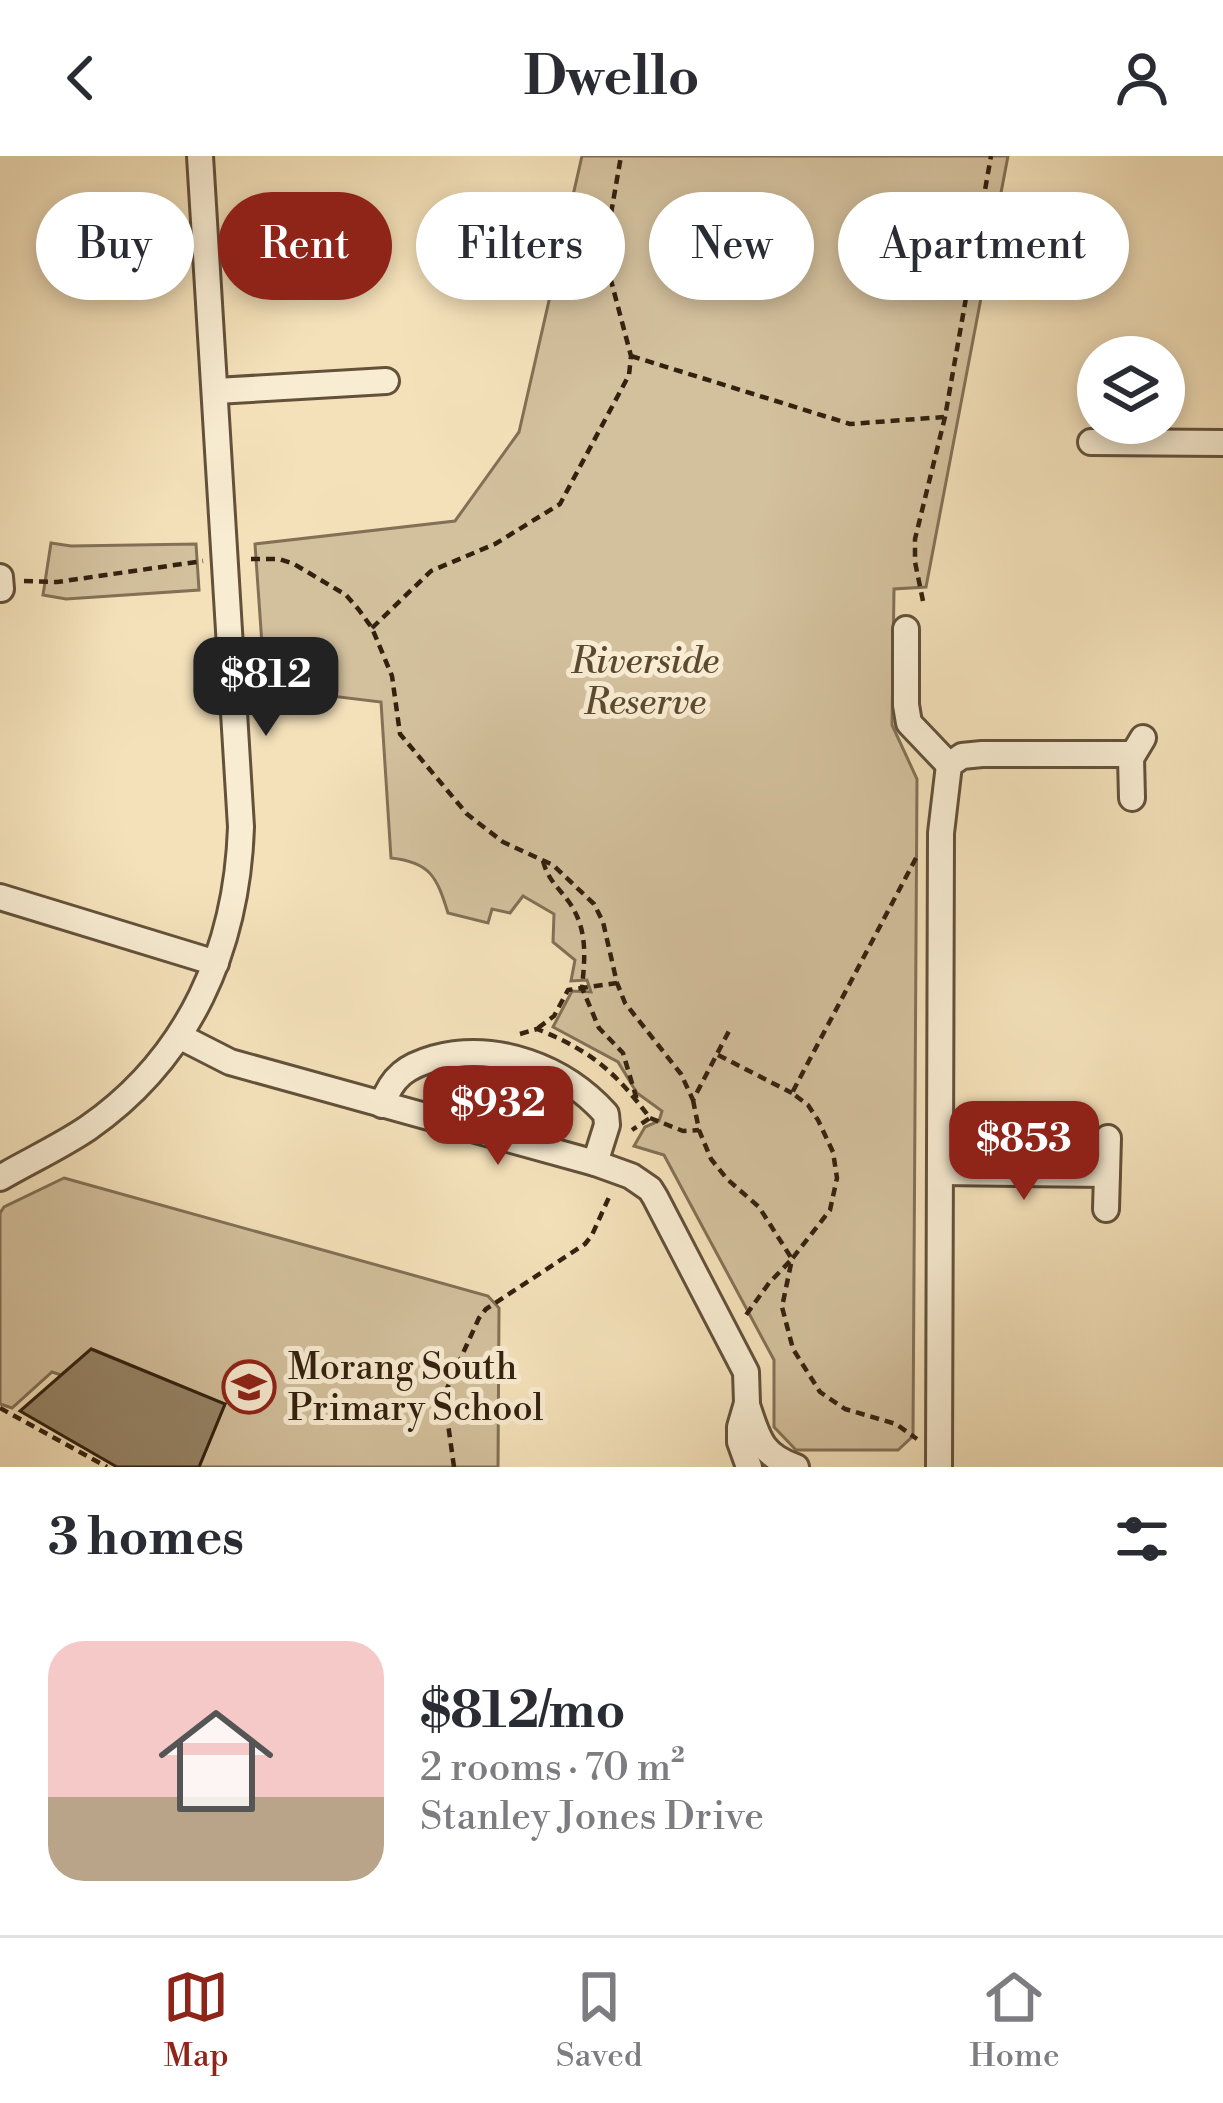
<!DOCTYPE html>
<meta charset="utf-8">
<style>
:root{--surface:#fff;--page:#f7f7f7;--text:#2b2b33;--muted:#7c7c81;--line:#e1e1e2;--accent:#8f2418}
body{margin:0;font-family:"Libre Bodoni",serif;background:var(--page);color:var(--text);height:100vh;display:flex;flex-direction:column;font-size:45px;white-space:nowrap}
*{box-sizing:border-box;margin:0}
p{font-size:39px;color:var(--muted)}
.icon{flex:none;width:66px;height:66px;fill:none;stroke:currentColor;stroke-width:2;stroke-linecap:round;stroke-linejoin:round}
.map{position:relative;height:1311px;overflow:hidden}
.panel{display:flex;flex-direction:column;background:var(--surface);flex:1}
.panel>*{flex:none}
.guide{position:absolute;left:36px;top:36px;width:1152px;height:108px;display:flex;gap:24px}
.fabs{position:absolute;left:1077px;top:180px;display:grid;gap:24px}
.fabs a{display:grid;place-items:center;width:108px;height:108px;border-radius:50%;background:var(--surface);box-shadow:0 6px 18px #0003;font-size:60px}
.price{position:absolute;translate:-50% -102px;padding:0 27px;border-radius:24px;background:var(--accent);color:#fff;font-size:39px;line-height:78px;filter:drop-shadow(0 3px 6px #0008)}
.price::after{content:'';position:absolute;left:50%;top:72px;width:36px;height:27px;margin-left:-18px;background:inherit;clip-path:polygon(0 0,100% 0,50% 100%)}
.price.selected{background:#222;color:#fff}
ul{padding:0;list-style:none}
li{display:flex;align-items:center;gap:36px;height:300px;padding:0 48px}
li span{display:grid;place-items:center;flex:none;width:336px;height:240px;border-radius:36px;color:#555}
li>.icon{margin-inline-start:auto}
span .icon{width:144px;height:144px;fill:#fffc;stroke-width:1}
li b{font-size:51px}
h2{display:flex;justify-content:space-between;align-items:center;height:144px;padding:0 48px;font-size:51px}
.chip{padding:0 42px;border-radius:54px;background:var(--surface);box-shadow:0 6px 18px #0003;font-size:42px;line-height:108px}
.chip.selected{background:var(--accent);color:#fff}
header{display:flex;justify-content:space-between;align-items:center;height:156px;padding:0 48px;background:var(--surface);font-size:54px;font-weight:800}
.dock{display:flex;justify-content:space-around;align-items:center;height:168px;border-top:3px solid var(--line);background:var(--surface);font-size:33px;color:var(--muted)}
.dock a{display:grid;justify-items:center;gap:6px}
.dock .selected{color:var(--accent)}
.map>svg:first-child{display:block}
</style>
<header><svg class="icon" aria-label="back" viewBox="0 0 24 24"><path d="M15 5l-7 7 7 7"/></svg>Dwello<svg class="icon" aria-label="person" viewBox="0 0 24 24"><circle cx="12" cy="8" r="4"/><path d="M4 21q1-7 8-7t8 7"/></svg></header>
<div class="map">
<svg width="1223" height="1311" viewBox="0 0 1223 1311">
<rect width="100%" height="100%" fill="#f4e1ba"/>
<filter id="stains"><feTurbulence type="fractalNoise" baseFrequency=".00167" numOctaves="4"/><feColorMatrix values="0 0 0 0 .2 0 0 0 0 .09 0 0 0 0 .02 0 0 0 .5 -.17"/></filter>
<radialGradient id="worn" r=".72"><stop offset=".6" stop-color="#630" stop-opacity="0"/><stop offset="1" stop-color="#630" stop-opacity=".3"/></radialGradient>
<!-- green -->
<g fill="#d3c09d" stroke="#837056" stroke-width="3">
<path d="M582 0H1008L926 431 894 433 892 569 917 623 913 1280 898 1294H796L774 1271V1204L664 999 634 990 645 971 659 965 662 955 637 937 618 906 553 871 572 835 591 836 587 824 571 825 575 804 553 786 554 758 523 740 510 757 492 753 488 767 448 757C437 722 431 706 391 702L381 546 265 532 255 388 455 365 519 276Z"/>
<polygon points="51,387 71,390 196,388 199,434 66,443 43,439"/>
<polygon points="64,1022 488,1140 499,1152 498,1311 199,1311 225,1248 92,1193 61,1219 52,1216 12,1252 0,1248 0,1057 4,1051"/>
</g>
<!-- building -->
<polygon fill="#978568" stroke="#33210f" stroke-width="3" points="91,1193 225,1248 199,1311 117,1311 20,1255"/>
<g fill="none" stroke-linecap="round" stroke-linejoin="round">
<!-- minor casing -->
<g stroke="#63513a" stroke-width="30">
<g id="minor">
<polyline points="216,235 386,225"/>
<polyline points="1091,286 1223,287"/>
<polyline points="0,421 1,433"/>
<polyline points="906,473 906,549 909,567 949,609"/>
<polyline points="1132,642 1131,602 1143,582"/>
<polyline points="0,741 216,807"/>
<polyline points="179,880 230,906 595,1007 631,1020 650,1033 655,1041 746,1216 747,1247 740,1271 740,1286 749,1311"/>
<path d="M382 949C392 920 407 910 435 902 497 886 564 911 606 958L607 969 595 1007"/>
<polyline points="941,1016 1107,1018"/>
<path d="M0 1022C29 1005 60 991 88 972 190 901 237 792 241 671L200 0"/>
<polyline points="1106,1053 1108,982"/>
<path d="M747 1249C758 1282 761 1299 796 1311"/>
<polyline points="939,1311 941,677 949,609 962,600 982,598 1132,598"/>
</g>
</g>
<!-- path -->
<g stroke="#33210f" stroke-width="4.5" stroke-dasharray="9 6" stroke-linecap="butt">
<polyline points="631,200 850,268 944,261"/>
<polyline points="251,403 279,403 294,408 346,439 359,454 372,472 392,520 400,578 467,658 503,686 553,709 594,748 603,766 617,827 625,847 681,918 693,944 729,875"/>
<polyline points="24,425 57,426 203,405"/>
<polyline points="923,445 915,406 915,383 945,261 991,0"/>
<polyline points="372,472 431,415 495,388 560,348 629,219 631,200 604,98 621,0"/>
<polyline points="916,702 792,937 808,949 818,964 833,996 837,1022 830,1054 792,1103 782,1151 793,1193 820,1236 845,1253 896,1268 917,1283"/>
<path d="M543 705C548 724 558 731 569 746 588 773 585 801 582 832L617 827"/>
<polyline points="538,872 554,860 568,834 582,832 599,872 623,897 637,944"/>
<path d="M520 878 537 873 542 875C594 897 616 917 650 962L632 974"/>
<polyline points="718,899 792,937"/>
<polyline points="693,944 699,974 711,1003 727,1023 759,1051 792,1103 769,1127 746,1159"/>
<polyline points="650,962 683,975 699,974"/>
<polyline points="0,1252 107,1311"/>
<polyline points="454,1311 444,1239 479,1162 486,1153 585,1088 592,1079 610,1039"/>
</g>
<!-- minor -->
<use href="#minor" stroke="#f8ecd2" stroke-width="24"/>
</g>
<!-- icons -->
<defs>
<g id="school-ring" transform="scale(2.7)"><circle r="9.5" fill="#f8ecd2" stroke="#8f2418" stroke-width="1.5"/><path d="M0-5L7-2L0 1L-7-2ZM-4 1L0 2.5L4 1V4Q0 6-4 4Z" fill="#8f2418"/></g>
</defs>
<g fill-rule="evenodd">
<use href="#school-ring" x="249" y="1231"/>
</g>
<g text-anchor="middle" stroke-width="10" stroke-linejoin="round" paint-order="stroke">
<!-- park labels -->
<g font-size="36" font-style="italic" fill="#5b4932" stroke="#f8ecd2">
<text x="645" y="517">Riverside<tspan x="645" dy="41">Reserve</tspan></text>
</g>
<!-- poi labels -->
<g font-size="36" fill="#33210f" stroke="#f8ecd2" text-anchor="start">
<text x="288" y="1223">Morang South<tspan x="288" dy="41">Primary School</tspan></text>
</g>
</g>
<rect width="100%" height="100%" filter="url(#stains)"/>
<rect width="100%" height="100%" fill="url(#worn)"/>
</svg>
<div class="fabs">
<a><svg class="icon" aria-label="layers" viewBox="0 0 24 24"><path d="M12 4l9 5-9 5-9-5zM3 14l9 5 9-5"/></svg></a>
</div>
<b class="price selected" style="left:266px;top:583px">$812</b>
<b class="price" style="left:498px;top:1012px">$932</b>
<b class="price" style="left:1024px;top:1047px">$853</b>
<div class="guide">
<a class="chip">Buy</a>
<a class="chip selected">Rent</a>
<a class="chip">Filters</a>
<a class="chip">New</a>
<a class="chip">Apartment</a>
</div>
</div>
<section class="panel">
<h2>3 homes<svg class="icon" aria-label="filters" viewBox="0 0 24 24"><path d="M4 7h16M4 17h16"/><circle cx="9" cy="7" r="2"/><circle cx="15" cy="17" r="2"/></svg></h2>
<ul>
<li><span style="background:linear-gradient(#f6c9c9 65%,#b9a48a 0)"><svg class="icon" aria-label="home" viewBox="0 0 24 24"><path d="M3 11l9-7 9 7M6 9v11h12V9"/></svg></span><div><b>$812/mo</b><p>2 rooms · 70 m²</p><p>Stanley Jones Drive</p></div></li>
</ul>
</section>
<nav class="dock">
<a class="selected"><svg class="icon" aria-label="map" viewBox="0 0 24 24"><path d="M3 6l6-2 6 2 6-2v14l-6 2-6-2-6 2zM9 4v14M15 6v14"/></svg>Map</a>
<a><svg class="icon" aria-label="saved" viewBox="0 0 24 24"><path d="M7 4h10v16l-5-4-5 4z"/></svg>Saved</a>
<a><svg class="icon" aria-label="home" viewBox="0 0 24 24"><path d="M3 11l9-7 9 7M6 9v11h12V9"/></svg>Home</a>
</nav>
